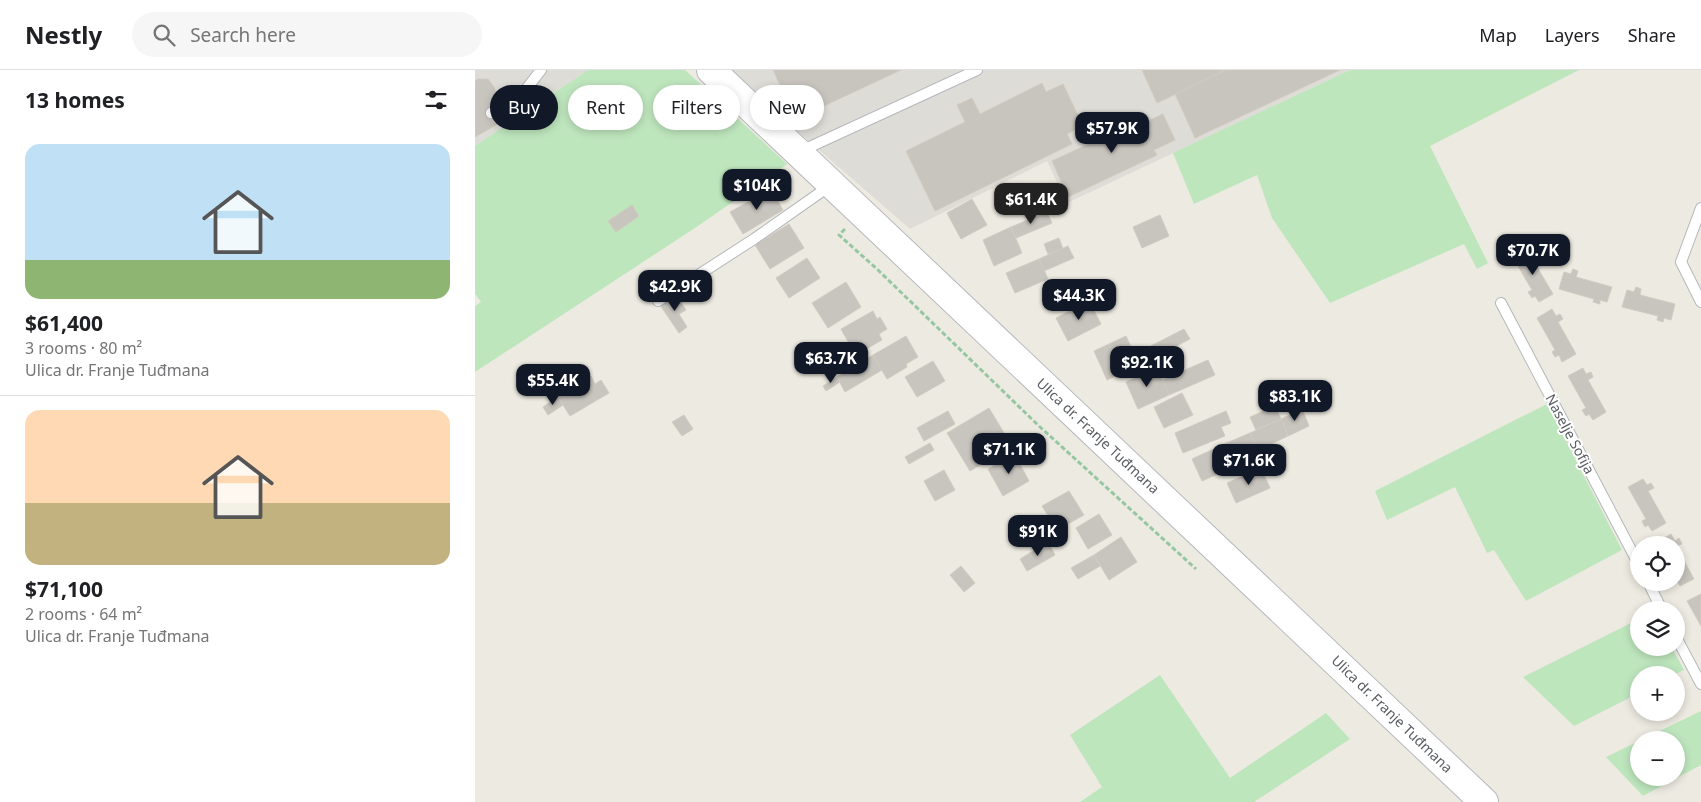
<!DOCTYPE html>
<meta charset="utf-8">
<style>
:root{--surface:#fff;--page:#f6f6f6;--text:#202124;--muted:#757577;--line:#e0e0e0;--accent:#111827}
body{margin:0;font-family:"Noto Sans",sans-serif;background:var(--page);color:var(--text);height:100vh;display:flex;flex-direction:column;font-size:19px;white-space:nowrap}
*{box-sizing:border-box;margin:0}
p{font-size:16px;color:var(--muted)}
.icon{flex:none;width:28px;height:28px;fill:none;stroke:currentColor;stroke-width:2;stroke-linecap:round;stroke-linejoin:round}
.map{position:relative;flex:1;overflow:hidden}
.side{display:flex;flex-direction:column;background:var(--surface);width:475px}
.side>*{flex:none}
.banner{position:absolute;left:15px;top:15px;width:475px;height:45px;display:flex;gap:10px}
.tools{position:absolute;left:1155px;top:466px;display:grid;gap:10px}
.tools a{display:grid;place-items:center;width:55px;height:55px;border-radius:50%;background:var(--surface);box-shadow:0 2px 8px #0003;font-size:25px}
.price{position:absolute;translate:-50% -42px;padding:0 11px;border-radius:10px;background:var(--accent);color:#fff;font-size:16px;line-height:32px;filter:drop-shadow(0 1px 2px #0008)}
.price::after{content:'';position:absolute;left:50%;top:30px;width:15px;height:11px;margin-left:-8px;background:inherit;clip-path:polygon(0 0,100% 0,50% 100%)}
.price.active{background:#222;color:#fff}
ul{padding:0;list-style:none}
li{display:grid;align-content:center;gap:10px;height:265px;padding:0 25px}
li+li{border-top:1px solid var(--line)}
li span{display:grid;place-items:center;height:155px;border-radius:15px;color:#555}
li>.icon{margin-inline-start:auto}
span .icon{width:90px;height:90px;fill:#fffc;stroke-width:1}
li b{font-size:21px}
h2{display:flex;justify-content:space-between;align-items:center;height:60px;padding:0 25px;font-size:21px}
.chip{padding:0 18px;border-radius:22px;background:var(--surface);box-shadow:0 2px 8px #0003;font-size:18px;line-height:45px}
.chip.active{background:var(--accent);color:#fff}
header{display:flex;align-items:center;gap:30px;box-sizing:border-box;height:70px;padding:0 25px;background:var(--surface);border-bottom:1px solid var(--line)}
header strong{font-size:24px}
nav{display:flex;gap:28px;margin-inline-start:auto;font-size:18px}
.search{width:350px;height:45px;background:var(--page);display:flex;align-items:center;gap:12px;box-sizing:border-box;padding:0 18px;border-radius:28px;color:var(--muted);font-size:19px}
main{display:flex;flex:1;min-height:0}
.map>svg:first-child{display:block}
</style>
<header>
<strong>Nestly</strong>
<div class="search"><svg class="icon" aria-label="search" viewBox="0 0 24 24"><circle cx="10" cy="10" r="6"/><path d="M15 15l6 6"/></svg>Search here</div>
<nav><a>Map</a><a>Layers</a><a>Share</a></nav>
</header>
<main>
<section class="side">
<h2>13 homes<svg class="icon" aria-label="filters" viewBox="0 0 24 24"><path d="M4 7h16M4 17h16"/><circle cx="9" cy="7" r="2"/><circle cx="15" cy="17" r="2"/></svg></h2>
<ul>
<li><span style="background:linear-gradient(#bfe0f5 75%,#8fb573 0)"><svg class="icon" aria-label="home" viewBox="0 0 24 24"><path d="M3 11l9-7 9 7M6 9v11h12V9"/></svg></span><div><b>$61,400</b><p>3 rooms · 80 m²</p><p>Ulica dr. Franje Tuđmana</p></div></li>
<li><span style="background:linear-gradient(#ffd9b3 60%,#c2b280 0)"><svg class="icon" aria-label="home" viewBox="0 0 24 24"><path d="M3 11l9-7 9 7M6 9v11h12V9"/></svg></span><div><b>$71,100</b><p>2 rooms · 64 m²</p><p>Ulica dr. Franje Tuđmana</p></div></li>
</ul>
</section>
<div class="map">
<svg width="1226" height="732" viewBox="0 0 1226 732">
<rect width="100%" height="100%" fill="#edeae1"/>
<!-- industrial -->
<g fill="#dedcd6">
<polygon points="0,0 113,0 0,76"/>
<polygon points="257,0 875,0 592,133 572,91 435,159 328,66"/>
</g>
<!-- green -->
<g fill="#bee6bd">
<polygon points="113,0 210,0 312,94 223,156 0,302 0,236 6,232 0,224 0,76"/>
<polygon points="875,0 1104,0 955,76 1013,193 1002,199 989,174 855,233 797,148 782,105 719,134 698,83"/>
<polygon points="1072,334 1147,480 1051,531 1019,480 1012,483 980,417 912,450 900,421"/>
<polygon points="1164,549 1164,578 1197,578 1209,600 1198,605 1164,605 1164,623 1099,656 1048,607"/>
<polygon points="685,605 755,708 851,643 875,669 779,732 605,732 627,717 595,665"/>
<polygon points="1226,641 1226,695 1168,726 1131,687 1164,671 1164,708 1201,708 1201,670 1166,670"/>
</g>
<!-- building -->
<g fill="#c8c4be" stroke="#d2cbc0">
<polygon points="298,0 426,0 321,49"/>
<polygon points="667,0 751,0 682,33"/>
<polygon points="751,0 865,0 720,68 700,24"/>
<polygon points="3,9 13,9 19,17 22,25 21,34 14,40 23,54 0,67 0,11"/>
<polygon points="567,13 571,22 588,14 608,56 592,64 597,74 460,141 431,81 490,52 482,35 497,28 505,44"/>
<polygon points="688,44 700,70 679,80 682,85 593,127 577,91 665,50 666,54"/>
<polygon points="296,119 308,140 268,164 255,142"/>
<polygon points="497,129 512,155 486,169 472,143"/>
<polygon points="157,135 164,146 141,162 133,151"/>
<polygon points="572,142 577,153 541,168 536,157"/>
<polygon points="685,145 694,166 667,178 658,157"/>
<polygon points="314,154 329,178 295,199 280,175"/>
<polygon points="536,157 547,183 519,196 508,170"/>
<polygon points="584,168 588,179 573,184 569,174"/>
<polygon points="593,176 599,188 569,201 564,189"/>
<polygon points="1054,180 1058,187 1061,184 1064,189 1059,192 1078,224 1064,232 1060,226 1057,228 1053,222 1057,220 1039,189"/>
<polygon points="332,188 345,208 314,228 301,208"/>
<polygon points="564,189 573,209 540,223 531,203"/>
<polygon points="1098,199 1103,201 1101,207 1137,217 1132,232 1125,230 1125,234 1118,232 1119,229 1084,219 1089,202 1096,204"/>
<polygon points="371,212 386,237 353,258 337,233"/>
<polygon points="1161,217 1166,219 1165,225 1200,234 1196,250 1189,248 1188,252 1182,250 1183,246 1147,237 1152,220 1159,222"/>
<polygon points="201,224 211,240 204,244 212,257 204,263 185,235"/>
<polygon points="614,231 626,254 593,271 581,248"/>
<polygon points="1077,239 1081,246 1085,244 1088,249 1083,252 1101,284 1087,292 1084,285 1080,287 1077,282 1080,280 1062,248"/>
<polygon points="398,241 402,249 405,247 412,259 404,264 407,270 384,283 379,273 375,275 366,259"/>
<polygon points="709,259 715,269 676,289 670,279"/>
<polygon points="431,266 443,287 431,294 432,297 412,309 398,285"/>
<polygon points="651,266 664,295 632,310 619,281"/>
<polygon points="398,285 407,300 370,322 362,307"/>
<polygon points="733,290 740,305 694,325 687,310"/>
<polygon points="458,291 470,311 442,327 430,307"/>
<polygon points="682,298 694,325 663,339 651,312"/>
<polygon points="1108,298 1111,304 1116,302 1118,307 1113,310 1131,342 1118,350 1114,344 1111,346 1107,340 1111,338 1093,306"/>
<polygon points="116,306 120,314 126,310 134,323 95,346 83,327"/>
<polygon points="362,307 365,312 351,321 348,316"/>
<polygon points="707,323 718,345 689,358 679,337"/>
<polygon points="83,327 88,335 73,345 68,337"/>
<polygon points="800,336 806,349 781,360 775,347"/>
<polygon points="514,338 529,363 524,366 532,379 495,401 472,363"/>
<polygon points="827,339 834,356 813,366 806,349"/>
<polygon points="473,341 480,354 449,371 442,358"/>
<polygon points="751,341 756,353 746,357 750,366 708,383 700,363"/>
<polygon points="209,345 218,359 207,366 197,352"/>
<polygon points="806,349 813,366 783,380 775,363"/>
<polygon points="775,363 783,380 761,389 754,372"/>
<polygon points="754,372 763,395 727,411 717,389"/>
<polygon points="455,373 459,380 434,394 430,387"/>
<polygon points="540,385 554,411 528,426 513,399"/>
<polygon points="786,398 795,418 761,433 752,413"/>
<polygon points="469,400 480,420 460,431 449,411"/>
<polygon points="1168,409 1172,415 1176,413 1179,418 1173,421 1191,453 1177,461 1173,455 1170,457 1167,451 1171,449 1153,417"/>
<polygon points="594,421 609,445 582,460 567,436"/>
<polygon points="624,444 637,465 613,479 601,458"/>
<polygon points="1196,464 1200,471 1204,468 1207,474 1201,476 1219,509 1205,516 1201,510 1201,475 1182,475 1181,473"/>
<polygon points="646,467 662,492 634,510 619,485"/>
<polygon points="573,472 580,485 552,501 545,489"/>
<polygon points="619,485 625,496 603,509 596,498"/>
<polygon points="486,496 500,513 489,522 475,505"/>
<polygon points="1226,524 1226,556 1212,531"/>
</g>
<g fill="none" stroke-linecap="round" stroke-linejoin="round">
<!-- lane casing -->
<g stroke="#b4b8bc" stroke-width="12">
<g id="lane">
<polyline points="16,43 49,22 66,0"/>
<polyline points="326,81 502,0"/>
<polyline points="1226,138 1206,192 1226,232"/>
<polyline points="183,231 279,169 356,115"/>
<polyline points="1026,233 1164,495"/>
<polyline points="1173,512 1187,540"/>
<polyline points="1201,567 1226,614"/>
</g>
</g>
<!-- secondary casing -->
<g stroke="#b5b9be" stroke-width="30">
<polyline id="secondary" points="236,0 1009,732"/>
</g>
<!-- path -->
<polyline stroke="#96c7a2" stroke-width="3" stroke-dasharray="5 2.5" stroke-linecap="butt" points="370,159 364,165 403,200 564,356 721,499"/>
<!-- lane -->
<use href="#lane" stroke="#fff" stroke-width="10"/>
<!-- secondary -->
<use href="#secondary" stroke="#fff" stroke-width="28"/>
</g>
<g text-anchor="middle" stroke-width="4" stroke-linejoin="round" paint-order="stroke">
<!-- street labels -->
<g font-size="14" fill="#5a5e63" stroke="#fff">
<text transform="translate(1095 364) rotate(62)" y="5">Naselje Sofija</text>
<text transform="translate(623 366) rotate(43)" y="5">Ulica dr. Franje Tuđmana</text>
<text transform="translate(917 644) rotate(44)" y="5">Ulica dr. Franje Tuđmana</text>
</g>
</g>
</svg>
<div class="tools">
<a><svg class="icon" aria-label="locate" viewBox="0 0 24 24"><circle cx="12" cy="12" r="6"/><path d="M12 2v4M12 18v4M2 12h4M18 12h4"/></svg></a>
<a><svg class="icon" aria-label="layers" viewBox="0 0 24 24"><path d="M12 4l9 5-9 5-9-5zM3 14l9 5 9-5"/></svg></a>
<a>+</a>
<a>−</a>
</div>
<b class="price" style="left:637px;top:84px">$57.9K</b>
<b class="price" style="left:282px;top:141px">$104K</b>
<b class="price active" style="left:556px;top:155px">$61.4K</b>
<b class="price" style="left:1058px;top:206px">$70.7K</b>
<b class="price" style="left:200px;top:242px">$42.9K</b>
<b class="price" style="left:604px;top:251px">$44.3K</b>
<b class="price" style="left:356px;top:314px">$63.7K</b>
<b class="price" style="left:672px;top:318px">$92.1K</b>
<b class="price" style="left:78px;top:336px">$55.4K</b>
<b class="price" style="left:820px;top:352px">$83.1K</b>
<b class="price" style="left:534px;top:405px">$71.1K</b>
<b class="price" style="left:774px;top:416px">$71.6K</b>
<b class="price" style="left:563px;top:487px">$91K</b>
<div class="banner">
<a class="chip active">Buy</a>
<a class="chip">Rent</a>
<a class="chip">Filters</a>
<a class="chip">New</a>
</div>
</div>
</main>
